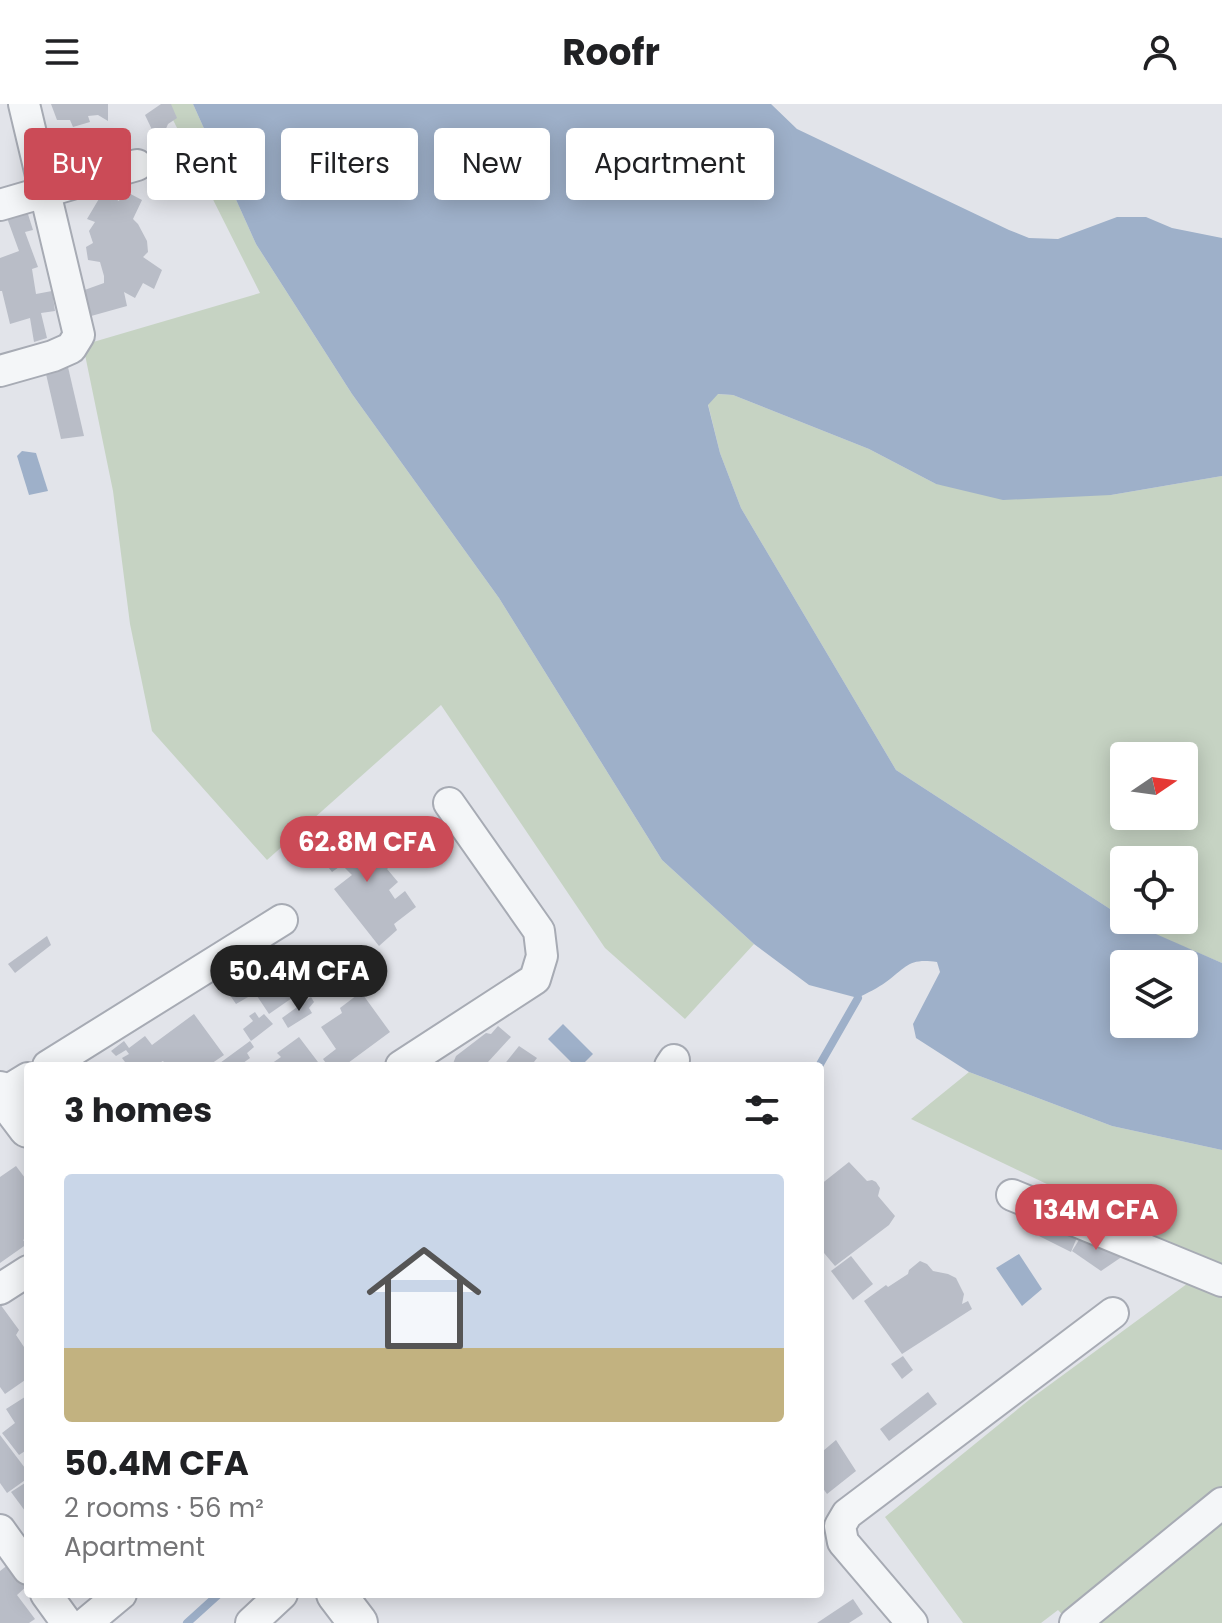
<!DOCTYPE html>
<meta charset="utf-8">
<style>
:root{--surface:#fff;--page:#f6f6f6;--text:#202124;--muted:#757577;--line:#e0e0e0;--accent:#cb4b57}
body{margin:0;font-family:Poppins,sans-serif;background:var(--page);color:var(--text);height:100vh;display:flex;flex-direction:column;font-size:30px;white-space:nowrap}
*{box-sizing:border-box;margin:0}
p{font-size:26px;color:var(--muted)}
.icon{flex:none;width:44px;height:44px;fill:none;stroke:currentColor;stroke-width:2;stroke-linecap:round;stroke-linejoin:round}
.map{position:relative;flex:1;overflow:hidden}
.drawer{position:absolute;left:24px;top:958px;width:800px;height:536px;display:flex;flex-direction:column;background:var(--surface);border-radius:8px;box-shadow:0 4px 20px #0003}
.drawer>*{flex:none}
.guide{position:absolute;left:24px;top:24px;width:800px;height:72px;display:flex;gap:16px}
.needle{width:52px;rotate:77deg}
.tools{position:absolute;left:1110px;top:638px;display:grid;gap:16px}
.tools a{display:grid;place-items:center;width:88px;height:88px;border-radius:8px;background:var(--surface);box-shadow:0 4px 20px #0003;font-size:40px}
.price{position:absolute;translate:-50% -68px;padding:0 18px;border-radius:28px;background:var(--accent);color:#fff;font-size:26px;line-height:52px;filter:drop-shadow(0 2px 4px #0008)}
.price::after{content:'';position:absolute;left:50%;top:48px;width:24px;height:18px;margin-left:-12px;background:inherit;clip-path:polygon(0 0,100% 0,50% 100%)}
.price.on{background:#222;color:#fff}
ul{padding:0;list-style:none}
li{display:grid;align-content:center;gap:16px;height:424px;padding:0 40px}
li+li{border-top:2px solid var(--line)}
li span{display:grid;place-items:center;height:248px;border-radius:8px;color:#555}
li>.icon{margin-inline-start:auto}
span .icon{width:144px;height:144px;fill:#fffc;stroke-width:1}
li b{font-size:34px}
h2{display:flex;justify-content:space-between;align-items:center;height:96px;padding:0 40px;font-size:34px}
.tag{padding:0 28px;border-radius:8px;background:var(--surface);box-shadow:0 4px 20px #0003;font-size:28px;line-height:72px}
.tag.on{background:var(--accent);color:#fff}
header{display:flex;justify-content:space-between;align-items:center;height:104px;padding:0 40px;background:var(--surface);font-size:36px;font-weight:700}
.map>svg:first-child{display:block}
</style>
<header><svg class="icon" aria-label="menu" viewBox="0 0 24 24"><path d="M4 6h16M4 12h16M4 18h16"/></svg>Roofr<svg class="icon" aria-label="person" viewBox="0 0 24 24"><circle cx="12" cy="8" r="4"/><path d="M4 21q1-7 8-7t8 7"/></svg></header>
<div class="map">
<svg width="1222" height="1519" viewBox="0 0 1222 1519">
<rect width="100%" height="100%" fill="#e2e4ea"/>
<!-- green -->
<g fill="#c6d3c3" fill-rule="evenodd">
<polygon points="165,0 193,0 256,140 352,290 499,494 662,756 754,840 685,915 605,844 441,601 267,756 152,627 130,520 113,387 83,241 260,189"/>
<path d="M717 290 733 291 869 345 936 380 1111 391 1222 372V859L1137 823 1127 816H1184V756H1124V814L896 666 741 404 720 349 708 300ZM1124 652H1184V712H1124Z"/>
<polygon points="969,968 1112,1022 1222,1046 1222,1519 1070,1519 1058,1506 1041,1519 963,1519 885,1413 1029,1296 1214,1160 911,1015"/>
</g>
<!-- water -->
<g fill="#9eb0c9" fill-rule="evenodd">
<path d="M193 0H771L797 25 1009 126 1029 134 1058 135 1117 113H1146L1172 124 1222 134V372L1111 391 1003 396 936 380 869 345 733 291 718 290 708 301 720 349 741 404 896 666 1124 814V816L1222 859V1046L1112 1022 969 968 916 934 913 920 940 868 937 858C908 854 907 863 886 878 878 884 867 889 858 894L809 881 754 840 662 756 499 494 352 290 256 140ZM1184 860V920H1124V860Z"/>
<polygon points="22,347 36,349 48,387 29,391 17,352"/>
<polygon points="563,920 593,950 581,962 575,962 548,935"/>
<polygon points="1019,1150 1042,1185 1022,1202 996,1164"/>
</g>
<g fill="none" stroke-linecap="round" stroke-linejoin="round">
<!-- stream -->
<g stroke="#9eb0c9" stroke-width="8">
<polyline points="819,962 858,894"/>
<polyline points="187,1519 219,1490"/>
</g>
</g>
<!-- building -->
<g fill="#b9bdc7">
<polygon points="51,0 108,0 108,17 98,11 88,12 90,18 73,23 70,16 57,16"/>
<polygon points="161,0 171,0 177,14 168,20 165,27 155,32 145,11"/>
<polygon points="85,29 93,54 54,67 47,42"/>
<polygon points="123,86 142,96 133,115 138,120 147,137 148,148 143,153 162,166 154,185 143,179 135,194 124,188 127,202 84,214 79,188 104,179 104,172 100,158 88,156 86,143 93,139 89,127 95,118 87,115 103,88 119,97"/>
<polygon points="27,107 33,126 25,128 38,163 32,165 36,190 52,187 55,207 41,209 47,234 34,238 30,214 10,220 2,187 0,187 0,154 19,147 7,114"/>
<polygon points="68,263 84,332 61,335 46,270"/>
<polygon points="364,721 375,735 367,743 372,750 381,745 393,759 387,765 398,778 389,786 395,795 405,787 416,803 394,820 397,826 379,842 334,785 352,771 342,761 332,768 316,747 337,733 342,739"/>
<polygon points="47,832 51,841 15,869 8,860"/>
<polygon points="287,843 316,883 295,899 292,894 269,910 255,889 236,900 221,878 239,865 245,875"/>
<polygon points="344,852 359,872 350,880 334,860"/>
<polygon points="361,888 390,928 348,959 349,962 328,962 323,955 336,945 321,923 342,909 340,904"/>
<polygon points="311,893 314,898 309,904 312,909 288,924 282,914"/>
<polygon points="255,908 259,914 264,910 273,920 251,937 243,925 253,917 249,912"/>
<polygon points="194,910 224,951 208,962 167,962 163,957 154,962 128,962 122,954 129,950 126,946 116,952 111,947 124,937 129,944 145,932 152,941"/>
<polygon points="498,922 511,933 488,958 483,962 452,962 456,952 486,929 491,930"/>
<polygon points="299,933 321,962 268,962 281,953 277,949"/>
<polygon points="250,937 254,943 247,949 250,954 239,962 222,962 220,959"/>
<polygon points="519,942 537,954 531,962 503,962"/>
<polygon points="849,1058 867,1077 872,1076 876,1078 880,1084 878,1092 895,1112 889,1121 835,1162 824,1149 820,1152 820,1081"/>
<polygon points="16,1062 28,1078 28,1133 23,1136 27,1140 0,1159 0,1073"/>
<polygon points="1047,1116 1078,1131 1071,1148 1039,1132"/>
<polygon points="1084,1128 1123,1152 1101,1167 1072,1147"/>
<polygon points="851,1152 873,1180 853,1196 831,1167"/>
<polygon points="920,1157 927,1160 933,1167 948,1170 956,1174 964,1190 962,1200 968,1197 972,1205 902,1250 864,1197 886,1181 888,1183 908,1170 909,1166"/>
<polygon points="0,1200 19,1226 16,1231 28,1249 28,1274 5,1290 0,1283"/>
<polygon points="903,1252 913,1266 902,1275 891,1260"/>
<polygon points="928,1288 937,1300 889,1337 880,1325"/>
<polygon points="28,1291 28,1345 19,1351 2,1329 15,1319 6,1305"/>
<polygon points="0,1331 28,1368 28,1374 7,1389 0,1379"/>
<polygon points="836,1336 856,1367 827,1390 820,1380 820,1344 823,1347"/>
<polygon points="28,1377 28,1411 11,1388"/>
<polygon points="13,1457 28,1481 17,1491 35,1515 29,1519 0,1519 0,1467"/>
<polygon points="853,1495 863,1510 849,1519 817,1519"/>
</g>
<g fill="none" stroke-linecap="round" stroke-linejoin="round">
<!-- minor casing -->
<g stroke="#a7abb4" stroke-width="34">
<g id="minor">
<polyline points="0,101 137,61"/>
<polyline points="0,267 53,252 71,244 79,231 24,0"/>
<polyline points="48,962 282,816"/>
<polyline points="401,962 535,875 542,852 539,827 449,699"/>
<polyline points="670,962 674,956"/>
<polyline points="2,990 28,974"/>
<polyline points="1012,1091 1222,1177"/>
<polyline points="0,1185 28,1167"/>
<polyline points="0,1426 28,1465"/>
<polyline points="46,1490 67,1519"/>
<polyline points="86,1519 121,1490"/>
<polyline points="251,1519 282,1490"/>
<polyline points="912,1519 843,1438 840,1422 847,1410 1113,1209"/>
<polyline points="1075,1519 1222,1399"/>
</g>
</g>
<!-- tertiary casing -->
<g stroke="#a7abb4" stroke-width="42">
<g id="tertiary">
<polyline points="0,987 28,1024"/>
<polyline points="336,1490 358,1519"/>
</g>
</g>
<!-- minor -->
<use href="#minor" stroke="#f4f6f8" stroke-width="30"/>
<!-- tertiary -->
<use href="#tertiary" stroke="#f4f6f8" stroke-width="38"/>
</g>
</svg>
<div class="tools">
<a><svg class="needle" viewBox="-14 -14 28 28"><path d="M0-13l5 13h-10z" fill="#e53935"/><path d="M0 13l5-13h-10z" fill="#757577"/></svg></a>
<a><svg class="icon" aria-label="locate" viewBox="0 0 24 24"><circle cx="12" cy="12" r="6"/><path d="M12 2v4M12 18v4M2 12h4M18 12h4"/></svg></a>
<a><svg class="icon" aria-label="layers" viewBox="0 0 24 24"><path d="M12 4l9 5-9 5-9-5zM3 14l9 5 9-5"/></svg></a>
</div>
<b class="price" style="left:367px;top:780px">62.8M CFA</b>
<b class="price on" style="left:299px;top:909px">50.4M CFA</b>
<b class="price" style="left:1096px;top:1148px">134M CFA</b>
<div class="guide">
<a class="tag on">Buy</a>
<a class="tag">Rent</a>
<a class="tag">Filters</a>
<a class="tag">New</a>
<a class="tag">Apartment</a>
</div>
<section class="drawer">
<h2>3 homes<svg class="icon" aria-label="filters" viewBox="0 0 24 24"><path d="M4 7h16M4 17h16"/><circle cx="9" cy="7" r="2"/><circle cx="15" cy="17" r="2"/></svg></h2>
<ul>
<li><span style="background:linear-gradient(#c9d6e8 70%,#c2b280 0)"><svg class="icon" aria-label="home" viewBox="0 0 24 24"><path d="M3 11l9-7 9 7M6 9v11h12V9"/></svg></span><div><b>50.4M CFA</b><p>2 rooms · 56 m²</p><p>Apartment</p></div></li>
</ul>
</section>
</div>
